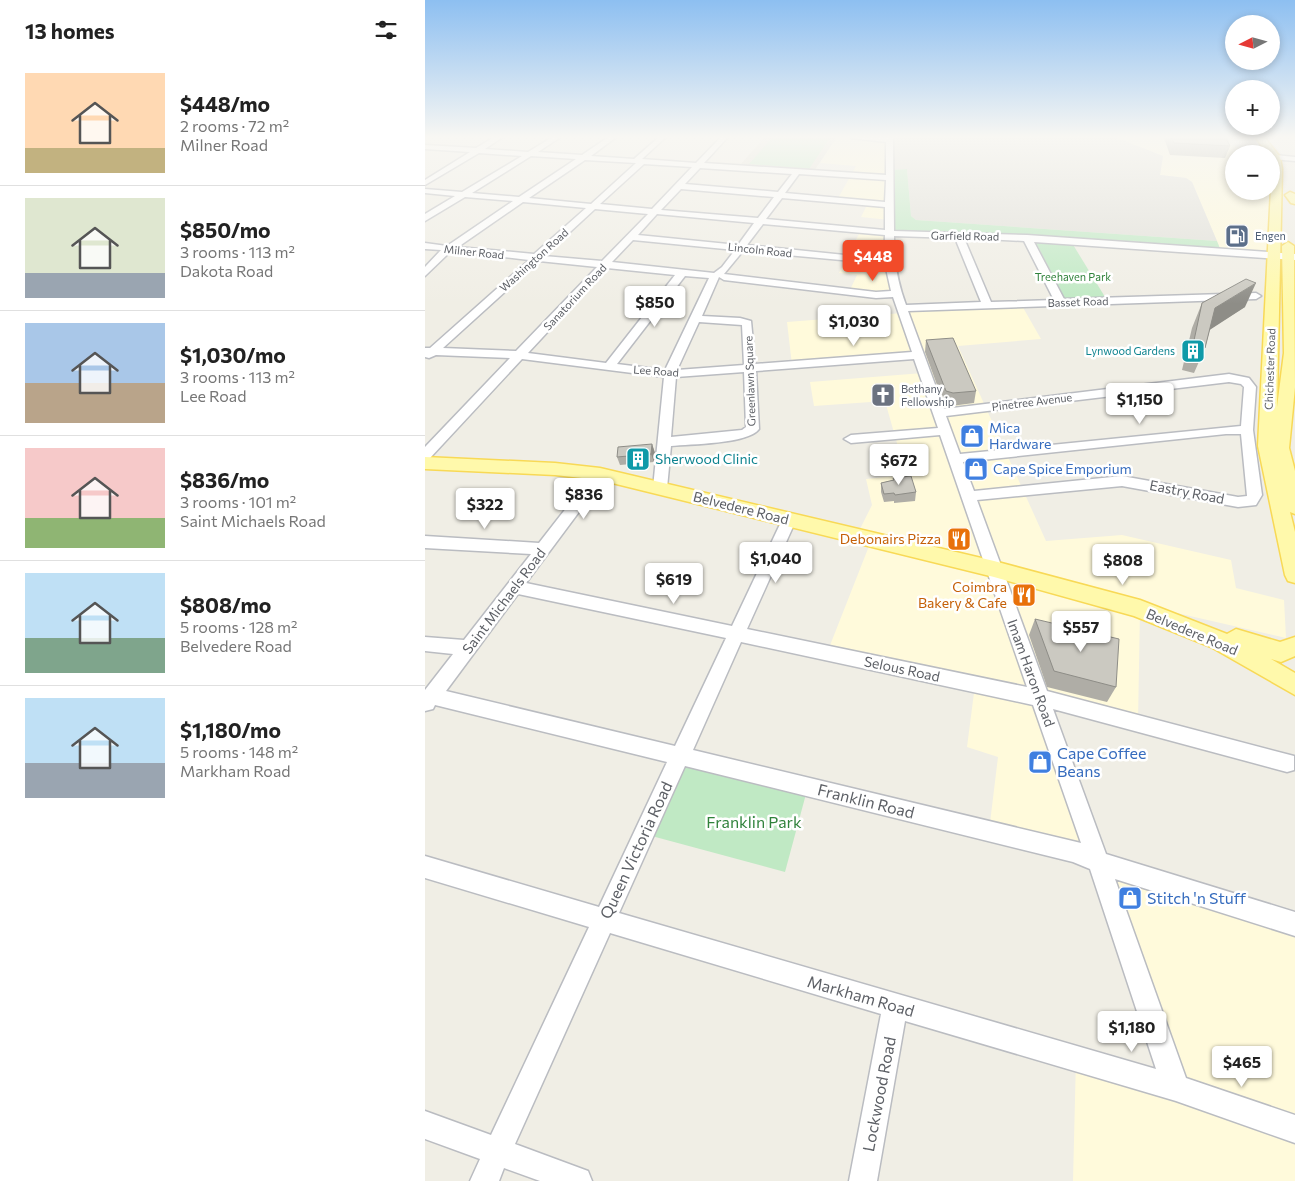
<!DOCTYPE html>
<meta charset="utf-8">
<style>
:root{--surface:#fff;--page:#f2f2f2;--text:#222;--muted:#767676;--line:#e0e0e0;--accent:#f24b29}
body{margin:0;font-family:Commissioner,sans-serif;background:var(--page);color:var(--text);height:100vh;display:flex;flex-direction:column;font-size:19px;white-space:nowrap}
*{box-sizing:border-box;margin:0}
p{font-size:16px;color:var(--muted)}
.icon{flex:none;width:28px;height:28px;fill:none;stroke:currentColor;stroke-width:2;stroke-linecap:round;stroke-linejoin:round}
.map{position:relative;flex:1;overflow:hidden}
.drawer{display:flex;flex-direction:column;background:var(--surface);width:425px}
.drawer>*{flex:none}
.needle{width:32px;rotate:264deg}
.controls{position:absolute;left:800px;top:15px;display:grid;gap:10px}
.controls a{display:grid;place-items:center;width:55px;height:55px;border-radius:50%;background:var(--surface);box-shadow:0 2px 8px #0003;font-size:25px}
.price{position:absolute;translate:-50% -42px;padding:0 11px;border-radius:5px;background:#fff;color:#222;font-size:16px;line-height:32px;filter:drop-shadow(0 1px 2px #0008)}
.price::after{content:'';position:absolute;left:50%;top:30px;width:15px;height:11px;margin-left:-8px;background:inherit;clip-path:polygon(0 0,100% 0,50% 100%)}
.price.active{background:var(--accent);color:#fff}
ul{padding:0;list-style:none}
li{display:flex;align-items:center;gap:15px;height:125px;padding:0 25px}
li+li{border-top:1px solid var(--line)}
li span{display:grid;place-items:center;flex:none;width:140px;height:100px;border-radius:0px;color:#555}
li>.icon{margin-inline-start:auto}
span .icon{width:60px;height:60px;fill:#fffc;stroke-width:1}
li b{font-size:21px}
h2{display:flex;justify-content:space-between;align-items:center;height:60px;padding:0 25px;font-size:21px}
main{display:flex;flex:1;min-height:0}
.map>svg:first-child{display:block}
</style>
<main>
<section class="drawer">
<h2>13 homes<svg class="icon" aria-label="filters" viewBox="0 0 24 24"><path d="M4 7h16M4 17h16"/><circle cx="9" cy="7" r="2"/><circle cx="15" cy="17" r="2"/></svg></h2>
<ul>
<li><span style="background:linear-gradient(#ffd9b3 75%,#c2b280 0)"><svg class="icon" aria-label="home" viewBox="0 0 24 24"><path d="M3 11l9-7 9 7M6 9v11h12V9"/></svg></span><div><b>$448/mo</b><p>2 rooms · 72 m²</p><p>Milner Road</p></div></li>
<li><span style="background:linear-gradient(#dfe7d0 75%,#9aa5b1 0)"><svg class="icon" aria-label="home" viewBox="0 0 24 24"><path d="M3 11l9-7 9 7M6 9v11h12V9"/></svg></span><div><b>$850/mo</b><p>3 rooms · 113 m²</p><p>Dakota Road</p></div></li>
<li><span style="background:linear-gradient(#a9c7e8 60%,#b9a48a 0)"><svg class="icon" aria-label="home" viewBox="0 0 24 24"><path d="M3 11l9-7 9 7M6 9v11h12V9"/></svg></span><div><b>$1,030/mo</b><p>3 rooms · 113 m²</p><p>Lee Road</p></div></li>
<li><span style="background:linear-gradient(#f6c9c9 70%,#8fb573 0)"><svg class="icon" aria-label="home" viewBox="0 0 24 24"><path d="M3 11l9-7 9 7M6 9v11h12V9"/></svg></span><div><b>$836/mo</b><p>3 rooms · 101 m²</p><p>Saint Michaels Road</p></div></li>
<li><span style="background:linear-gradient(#bfe0f5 65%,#7fa58c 0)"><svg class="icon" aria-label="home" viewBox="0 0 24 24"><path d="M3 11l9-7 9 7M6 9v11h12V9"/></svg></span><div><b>$808/mo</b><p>5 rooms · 128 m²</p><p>Belvedere Road</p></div></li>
<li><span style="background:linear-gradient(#bfe0f5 65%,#9aa5b1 0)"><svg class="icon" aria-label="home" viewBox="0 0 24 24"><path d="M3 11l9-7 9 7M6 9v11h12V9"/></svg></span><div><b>$1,180/mo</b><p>5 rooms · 148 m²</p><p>Markham Road</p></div></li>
</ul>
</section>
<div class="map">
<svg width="870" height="1181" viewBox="0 0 870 1181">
<rect width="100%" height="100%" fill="#f0eee5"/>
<!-- commercial -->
<g fill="#fffadb">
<polygon points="411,138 465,140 464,220 436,217 443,203 412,200 431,166 395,163"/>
<polygon points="692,138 804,138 801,142 829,154 809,154 809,191 846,191 846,158 852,159 850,254 796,251 767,182 761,178 735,175 738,156"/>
<polygon points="436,230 465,233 471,294 424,292 432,275 414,273"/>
<polygon points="596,304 616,339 533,346 621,541 697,535 806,560 811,588 859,600 861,638 730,608 715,609 713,722 615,698 673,861 870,924 870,1181 648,1181 651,1058 750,1087 673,861 564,831 573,757 542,747 550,685 402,653 446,541 431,537 447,505 441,479 481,475 460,401 389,406 385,382 498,373 492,355 367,365 362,322 478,313 476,308"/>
</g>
<!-- industrial -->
<polygon fill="#e1e0d9" points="473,138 692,138 738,156 735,175 761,178 767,182 792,241 491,220 486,216 482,169 465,170 465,140"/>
<!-- education -->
<polygon fill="#e0ded3" points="339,138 411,138 389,171 314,166"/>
<!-- green -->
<g fill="#c0e9c4">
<polygon points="347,138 405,138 384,169 324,164"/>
<polygon points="482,169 486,216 491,220 792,241 796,251 465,233 465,170"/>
<polygon points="610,241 647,243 680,297 640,299"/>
<polygon points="256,764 381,794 360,872 223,835"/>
</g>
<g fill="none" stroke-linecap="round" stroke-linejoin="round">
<!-- minor casing -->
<g stroke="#babcc1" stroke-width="3">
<g id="minor">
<path d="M68 138H76L60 149 103 152 126 138H134L113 152 157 155 182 138H190L166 156 209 159 233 138H240L217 159 271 163 295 138H302L279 163 461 175V142L426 138H468L469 231 602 235 870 254V260L609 242 639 299 831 293 836 296 831 299 483 311 519 409 804 374 824 378 831 387 828 430 837 495 831 505 813 507 697 486 552 500 622 691 869 756V770L862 772 628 709 681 854 870 912V936L690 879 761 1078 870 1115V1143L751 1101 480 1021 452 1181H424L456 1014 185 933 90 1144 163 1171 167 1181H115L79 1168 74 1181H45L55 1159 0 1139V1111L66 1135 164 927 0 878V856L174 907 242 762 10 705 8 709 0 711V690L28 654 0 651V637L39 640 106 554 0 548V536L114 543 170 471H180L182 474 180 477 101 583 307 626 357 520 359 516H369L371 520 322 629 602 687 515 435 426 443 419 439 426 435 513 428 489 359 331 371 334 429C323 444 265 444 246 446L242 488 235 493 228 488 239 377 97 359 5 458 0 459V447L85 358 11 355 4 358 0 357V348H5L104 260 26 251 0 276V267L16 250 0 249V243L22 246 88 201 40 197 0 221V214L30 196 0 193V189L37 192 97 156 54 153 0 185V180L45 152 0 149V145L51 148ZM106 156 151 159 94 197 47 193ZM160 160 211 163 166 204 104 198ZM219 164 267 167 227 209 175 204ZM275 168 367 174 353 192 260 184ZM374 174 461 180 460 202 360 193ZM256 189 349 197 333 218 236 210ZM357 198 460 207V230L341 219ZM98 202 161 208 109 254 33 247ZM170 209 223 214 177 261 119 256ZM232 214 329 223 313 245 213 235ZM338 224 460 235 459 259 322 245ZM469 236 530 238 556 302 481 305C472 281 469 261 469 236ZM539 238 599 241 629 300 566 302ZM208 240 310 250 297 267 289 273 187 262ZM318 251 460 264 466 291 451 292 299 274ZM114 261 172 267 91 351 18 348ZM182 268 250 275 181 363 103 353ZM260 276 284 278 240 370 192 364ZM294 277 299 280 451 298 468 297 487 352 330 364 326 321 315 318 277 316ZM274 322 317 325 319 365 252 370ZM319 372 321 427 317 430 246 437 251 377ZM804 382 816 384 819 387 816 426 535 454 521 416ZM801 434H816L822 496 813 497 697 476 549 491 538 462ZM93 594 301 638 250 746 21 691ZM316 642 608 705 656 843 268 750ZM260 766 648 862 665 869 731 1069 194 913Z"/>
<polygon points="850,155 870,157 870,161 847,159 846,157"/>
</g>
</g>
<!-- major casing -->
<g stroke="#f8d956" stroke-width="3">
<g id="major">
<polygon points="831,138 840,138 855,157 857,169 852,407 859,353 857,246 863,242 869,246 870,387 864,448 870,471 870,514 865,512 870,532 870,583 863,581 860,575 833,446 847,169 846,154 843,154"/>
<polygon points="865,192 870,194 870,204 866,203 860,195"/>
<polygon points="0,457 130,463 175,468 569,561 715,600 802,634 811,629 855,642 870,637 870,656 856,662 846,659 870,673 870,695 786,647 709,616 569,577 175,480 130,475 0,469"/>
</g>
</g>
<!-- minor -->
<use href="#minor" fill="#fff" fill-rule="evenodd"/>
<!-- major -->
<use href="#major" fill="#fff9ab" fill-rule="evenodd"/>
</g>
<!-- wall -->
<g fill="#afada6">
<polygon points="739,138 801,138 805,146 800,158 745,155"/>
<polygon points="777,303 820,307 785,329 780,348 769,373 757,370 767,328"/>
<polygon points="501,340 551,391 549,403 526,406 519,404 500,352"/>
<polygon points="227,444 230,453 229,462 195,465 192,457"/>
<polygon points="468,478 491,492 490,501 469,503 469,501 459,502 456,492 456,483 468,480"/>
<polygon points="610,619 691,687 682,702 622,687 604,635"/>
</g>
<!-- shaded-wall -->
<g fill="#8e8d87">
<polygon points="831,283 820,307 780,333 790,308"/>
<polygon points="227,444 230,453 229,462 226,454"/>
</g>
<!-- building -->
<g fill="#cbc9c1" stroke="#8e8d87">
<polygon points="747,138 801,138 805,146 749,143"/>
<polygon points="821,279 831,283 790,308 780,348 768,345 777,303"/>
<polygon points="528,338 551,391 528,393 521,391 501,340"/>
<polygon points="227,444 226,454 192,457 193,447"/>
<polygon points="486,476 491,492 470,495 469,493 459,494 456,483 469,480 468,478"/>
<polygon points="610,619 694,639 691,687 629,671"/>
</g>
<!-- sky -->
<linearGradient id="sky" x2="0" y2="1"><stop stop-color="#8dbff1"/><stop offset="0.45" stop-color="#f8f7f3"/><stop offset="1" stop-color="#f8f7f3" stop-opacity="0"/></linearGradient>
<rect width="870" height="304" fill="url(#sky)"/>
<!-- icons -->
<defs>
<g id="fuel-square" transform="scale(1.25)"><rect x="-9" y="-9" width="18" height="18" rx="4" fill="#5c6f8a" stroke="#fff"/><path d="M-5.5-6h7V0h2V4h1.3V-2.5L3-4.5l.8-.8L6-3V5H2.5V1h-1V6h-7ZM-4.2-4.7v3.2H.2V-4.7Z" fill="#fff"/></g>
<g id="building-square" transform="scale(1.25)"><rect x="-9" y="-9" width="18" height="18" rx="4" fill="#0f9aa8" stroke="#fff"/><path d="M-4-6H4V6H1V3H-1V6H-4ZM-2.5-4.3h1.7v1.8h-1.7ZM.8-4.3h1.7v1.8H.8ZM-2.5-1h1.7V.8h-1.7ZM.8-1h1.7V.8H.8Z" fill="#fff"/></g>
<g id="church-square" transform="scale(1.25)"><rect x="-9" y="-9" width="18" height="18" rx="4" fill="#6b7280" stroke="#fff"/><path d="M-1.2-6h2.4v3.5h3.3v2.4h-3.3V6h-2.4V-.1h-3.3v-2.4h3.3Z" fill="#fff"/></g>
<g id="shop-square" transform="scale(1.25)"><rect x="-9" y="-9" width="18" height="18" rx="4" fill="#3f7fe0" stroke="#fff"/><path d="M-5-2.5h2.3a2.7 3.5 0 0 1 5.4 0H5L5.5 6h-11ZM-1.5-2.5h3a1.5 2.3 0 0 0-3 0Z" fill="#fff"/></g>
<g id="restaurant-square" transform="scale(1.25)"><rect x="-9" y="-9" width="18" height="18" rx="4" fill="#e8710a" stroke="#fff"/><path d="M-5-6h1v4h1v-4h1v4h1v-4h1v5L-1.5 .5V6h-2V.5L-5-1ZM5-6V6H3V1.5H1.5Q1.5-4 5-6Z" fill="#fff"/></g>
</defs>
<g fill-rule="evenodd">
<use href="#fuel-square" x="812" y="236"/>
<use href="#building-square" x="768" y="351"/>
<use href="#church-square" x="458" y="395"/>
<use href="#shop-square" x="547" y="436"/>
<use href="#building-square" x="213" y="459"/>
<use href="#shop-square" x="551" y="469"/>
<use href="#restaurant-square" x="534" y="539"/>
<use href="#restaurant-square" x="599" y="595"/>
<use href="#shop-square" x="615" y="762"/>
<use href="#shop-square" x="705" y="898"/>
</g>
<g text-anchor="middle" stroke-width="5" stroke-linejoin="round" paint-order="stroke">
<!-- far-street labels -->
<g font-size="11" fill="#5d6066" stroke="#fff">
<text transform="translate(540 236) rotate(1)" y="4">Garfield Road</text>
<text transform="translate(335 250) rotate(6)" y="4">Lincoln Road</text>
<text transform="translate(49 252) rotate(6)" y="4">Milner Road</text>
<text transform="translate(109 260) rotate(-42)" y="4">Washington Road</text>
<text transform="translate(150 297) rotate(-47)" y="4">Sanatorium Road</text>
<text transform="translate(653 302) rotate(-2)" y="4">Basset Road</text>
<text transform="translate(845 369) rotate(-88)" y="4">Chichester Road</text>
<text transform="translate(231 371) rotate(4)" y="4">Lee Road</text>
<text transform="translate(325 381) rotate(-92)" y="4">Greenlawn Square</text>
<text transform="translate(607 402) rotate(-7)" y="4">Pinetree Avenue</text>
</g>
<!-- far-service labels -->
<g font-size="11" fill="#4e5e75" stroke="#fff" text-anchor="start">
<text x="830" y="240">Engen</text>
</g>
<!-- far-park labels -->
<g font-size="11" fill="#30823b" stroke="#fff">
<text x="648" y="281">Treehaven Park</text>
</g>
<!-- far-culture labels -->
<g font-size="11" fill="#0d838f" stroke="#fff" text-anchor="end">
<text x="750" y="355">Lynwood Gardens</text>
</g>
<!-- far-worship labels -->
<g font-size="11" fill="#5b616d" stroke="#fff" text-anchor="start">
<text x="476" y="393">Bethany<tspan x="476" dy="13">Fellowship</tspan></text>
</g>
<!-- shop labels -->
<g font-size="14" fill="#366cbe" stroke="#fff" text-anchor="start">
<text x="564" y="433">Mica<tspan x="564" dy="16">Hardware</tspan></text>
<text x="568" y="474">Cape Spice Emporium</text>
</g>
<!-- culture labels -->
<g font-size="14" fill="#0d838f" stroke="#fff" text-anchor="start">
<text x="230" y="464">Sherwood Clinic</text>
</g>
<!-- street labels -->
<g font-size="14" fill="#5d6066" stroke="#fff">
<text transform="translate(762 492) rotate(11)" y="5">Eastry Road</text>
<text transform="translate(316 508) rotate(14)" y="5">Belvedere Road</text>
<text transform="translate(79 601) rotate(-53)" y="5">Saint Michaels Road</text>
<text transform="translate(767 632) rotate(23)" y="5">Belvedere Road</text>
<text transform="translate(477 669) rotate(12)" y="5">Selous Road</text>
<text transform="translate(606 673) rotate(70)" y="5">Imam Haron Road</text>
</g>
<!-- food labels -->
<g font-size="14" fill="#c56008" stroke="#fff" text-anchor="end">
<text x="516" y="544">Debonairs Pizza</text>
<text x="582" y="592">Coimbra<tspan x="582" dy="16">Bakery &amp; Cafe</tspan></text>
</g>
<!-- near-shop labels -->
<g font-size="16" fill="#366cbe" stroke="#fff" text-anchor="start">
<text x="632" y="759">Cape Coffee<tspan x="632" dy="18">Beans</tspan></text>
<text x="722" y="904">Stitch 'n Stuff</text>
</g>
<!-- near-street labels -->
<g font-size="16" fill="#5d6066" stroke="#fff">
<text transform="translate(441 801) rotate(14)" y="6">Franklin Road</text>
<text transform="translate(211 850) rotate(-65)" y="6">Queen Victoria Road</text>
<text transform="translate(436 996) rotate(16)" y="6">Markham Road</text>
<text transform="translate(454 1094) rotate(-79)" y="6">Lockwood Road</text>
</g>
<!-- near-park labels -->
<g font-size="16" fill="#30823b" stroke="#fff">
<text x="329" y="828">Franklin Park</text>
</g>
</g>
</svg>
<div class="controls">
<a><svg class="needle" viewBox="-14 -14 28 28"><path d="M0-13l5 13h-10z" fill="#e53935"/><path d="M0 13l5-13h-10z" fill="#767676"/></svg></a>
<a>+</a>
<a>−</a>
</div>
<b class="price active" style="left:448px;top:282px">$448</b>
<b class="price" style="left:230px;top:328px">$850</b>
<b class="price" style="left:429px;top:347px">$1,030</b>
<b class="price" style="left:715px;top:425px">$1,150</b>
<b class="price" style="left:474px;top:486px">$672</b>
<b class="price" style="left:159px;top:520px">$836</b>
<b class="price" style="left:60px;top:530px">$322</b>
<b class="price" style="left:351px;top:584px">$1,040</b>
<b class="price" style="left:698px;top:586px">$808</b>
<b class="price" style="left:249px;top:605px">$619</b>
<b class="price" style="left:656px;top:653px">$557</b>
<b class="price" style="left:707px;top:1053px">$1,180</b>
<b class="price" style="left:817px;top:1088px">$465</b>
</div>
</main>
